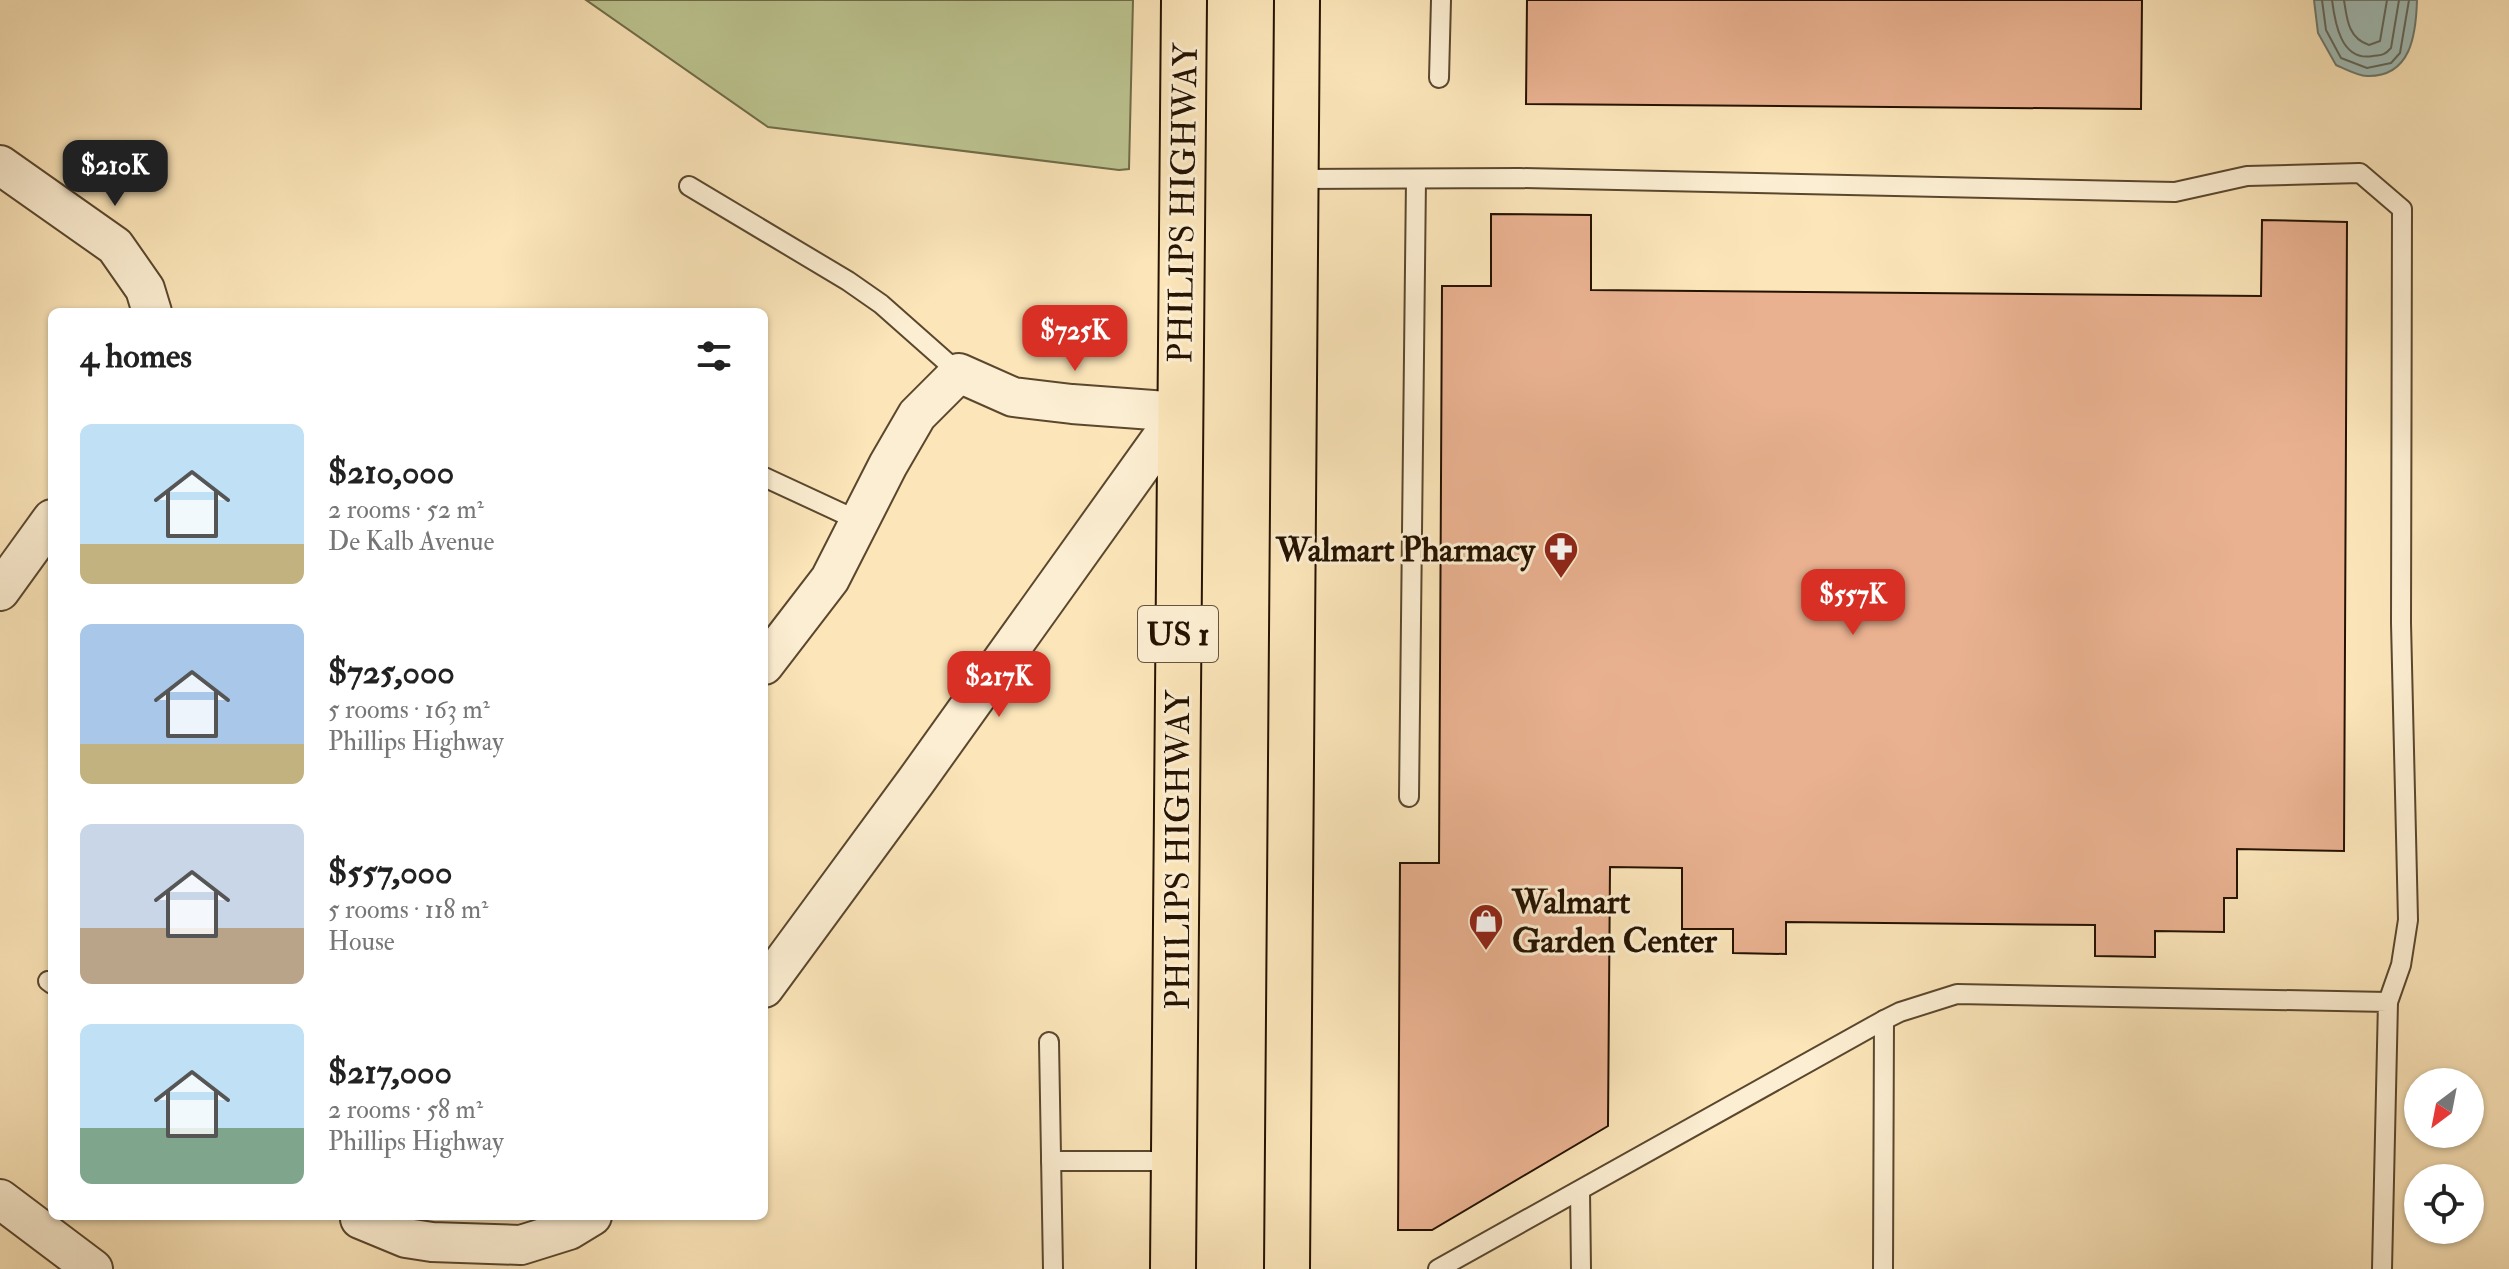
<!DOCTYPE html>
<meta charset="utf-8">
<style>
:root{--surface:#fff;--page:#f6f6f6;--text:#222;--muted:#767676;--accent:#d93025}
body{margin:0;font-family:"IM FELL Double Pica",serif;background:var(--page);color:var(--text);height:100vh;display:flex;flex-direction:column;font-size:30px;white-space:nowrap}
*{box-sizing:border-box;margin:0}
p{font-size:26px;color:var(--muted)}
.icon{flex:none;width:44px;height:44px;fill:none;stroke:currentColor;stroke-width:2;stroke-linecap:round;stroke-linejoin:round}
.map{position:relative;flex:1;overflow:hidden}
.sheet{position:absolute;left:48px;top:308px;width:720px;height:912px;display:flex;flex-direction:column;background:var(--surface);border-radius:12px;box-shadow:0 2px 6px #0004}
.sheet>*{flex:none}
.needle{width:52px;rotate:212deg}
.controls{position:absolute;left:2404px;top:1068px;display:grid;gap:16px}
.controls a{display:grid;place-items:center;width:80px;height:80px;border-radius:50%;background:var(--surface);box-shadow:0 2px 6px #0004;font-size:40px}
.price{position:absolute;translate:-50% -68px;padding:0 18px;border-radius:16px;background:var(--accent);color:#fff;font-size:26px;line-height:52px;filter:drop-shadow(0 2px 4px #0008)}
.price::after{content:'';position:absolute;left:50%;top:48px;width:24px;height:18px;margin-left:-12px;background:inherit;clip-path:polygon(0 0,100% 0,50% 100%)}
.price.on{background:#222;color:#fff}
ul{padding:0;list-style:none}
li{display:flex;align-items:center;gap:24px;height:200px;padding:0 32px}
li span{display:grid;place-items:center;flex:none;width:224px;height:160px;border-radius:12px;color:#555}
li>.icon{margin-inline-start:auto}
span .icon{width:96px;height:96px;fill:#fffc;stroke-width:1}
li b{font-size:34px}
h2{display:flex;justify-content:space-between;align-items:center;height:96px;padding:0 32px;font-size:34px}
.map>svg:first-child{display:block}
</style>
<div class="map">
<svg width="2509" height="1269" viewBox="0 0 2509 1269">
<rect width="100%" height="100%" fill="#fbe5b9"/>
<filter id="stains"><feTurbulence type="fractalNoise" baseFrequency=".0025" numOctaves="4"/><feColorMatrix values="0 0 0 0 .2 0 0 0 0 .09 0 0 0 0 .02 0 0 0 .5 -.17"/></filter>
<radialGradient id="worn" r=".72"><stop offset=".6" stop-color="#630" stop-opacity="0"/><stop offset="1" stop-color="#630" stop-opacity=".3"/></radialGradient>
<!-- green -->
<polygon fill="#bcc591" stroke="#706c48" stroke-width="2" points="586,0 1133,0 1129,169 1119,170 768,127"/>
<!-- water -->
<path fill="#a0bdb7" stroke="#6f796e" stroke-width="2" d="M2314 0H2417C2416 35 2411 77 2367 76 2358 76 2345 69 2336 65L2318 33Z"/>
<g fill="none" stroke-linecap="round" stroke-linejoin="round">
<!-- shore -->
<g stroke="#62685c" stroke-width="2">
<polyline points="2322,0 2326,30 2341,58 2367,68 2391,63 2400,53 2409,0"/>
<path d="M2332 0C2335 23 2341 62 2373 56 2382 55 2385 55 2391 48L2399 0"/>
<path d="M2344 0C2347 19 2348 38 2369 45L2380 41 2387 0"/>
</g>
</g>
<!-- building -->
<g fill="#e9b190" stroke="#251200" stroke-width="2">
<polygon points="1527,0 2142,0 2141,109 1526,104"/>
<polygon points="1491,214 1591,215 1591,290 2261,296 2262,220 2347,222 2344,851 2237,849 2237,898 2224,898 2224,932 2155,931 2155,957 2095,956 2095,925 1786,922 1786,954 1733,953 1733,929 1682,929 1682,868 1610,867 1608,1126 1432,1230 1398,1230 1400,863 1439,863 1442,286 1491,286"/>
</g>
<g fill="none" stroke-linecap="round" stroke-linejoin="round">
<!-- lane casing -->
<g stroke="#5a472e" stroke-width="22">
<g id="lane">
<polyline points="1439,78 1441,0"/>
<polyline points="1296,179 1520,178 2175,192 2247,176 2360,173 2402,209 2401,623 2408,920 2401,965 2388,1002"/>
<polyline points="689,186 848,281 881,304 959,373"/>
<polyline points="764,477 859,521"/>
<polyline points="1409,797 1416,179"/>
<polyline points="48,981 52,984"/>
<polyline points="1049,1042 1053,1269"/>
<polyline points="1051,1161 1174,1161"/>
<polyline points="1580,1191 1581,1269"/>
<polyline points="1438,1269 1884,1020 1900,1012 1957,994 2388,1002 2382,1269"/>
<polyline points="1883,1269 1884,1020"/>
</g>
</g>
<!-- street casing -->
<g stroke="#5a472e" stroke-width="42">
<g id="street">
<polyline points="0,165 115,246 145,289 152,312"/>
<polyline points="0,591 52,519"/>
<polyline points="764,665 830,579 888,465 917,415 959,373 1013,397 1072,404 1180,412"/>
<polyline points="764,988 916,781 1180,412"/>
<polyline points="0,1199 93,1269"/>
<polyline points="362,1216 360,1219 406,1238 432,1242 521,1245 569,1230 592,1216"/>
</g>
</g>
<!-- primary casing -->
<g stroke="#251200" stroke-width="48">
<g id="primary">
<polyline points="1173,1269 1184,0"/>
<polyline points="1287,1269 1297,0"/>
</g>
</g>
<!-- lane -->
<use href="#lane" stroke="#fceed2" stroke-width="18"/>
<!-- street -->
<use href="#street" stroke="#fceed2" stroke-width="38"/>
<!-- primary -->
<use href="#primary" stroke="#fbe5b9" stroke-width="44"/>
</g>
<!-- icons -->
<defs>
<g id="pharmacy-pin" transform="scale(1.8)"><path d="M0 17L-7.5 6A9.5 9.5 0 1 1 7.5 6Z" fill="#8f2418" stroke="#fceed2"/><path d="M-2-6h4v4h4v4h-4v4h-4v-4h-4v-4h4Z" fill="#fff"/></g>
<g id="shop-pin" transform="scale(1.8)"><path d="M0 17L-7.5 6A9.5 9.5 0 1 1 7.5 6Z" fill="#8f2418" stroke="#fceed2"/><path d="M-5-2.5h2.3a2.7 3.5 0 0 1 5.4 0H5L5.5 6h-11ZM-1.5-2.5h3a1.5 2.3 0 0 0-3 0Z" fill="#fff"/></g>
</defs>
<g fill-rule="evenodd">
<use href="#pharmacy-pin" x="1561" y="549"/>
<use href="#shop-pin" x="1486" y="921"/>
</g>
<g text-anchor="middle" stroke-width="6" stroke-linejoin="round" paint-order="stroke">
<!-- shield labels -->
<rect fill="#fceed2" stroke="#66543f" stroke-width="2" x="1138" y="606" width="80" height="56" rx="6"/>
<g font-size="32" font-weight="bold" fill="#251200">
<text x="1178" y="645">US 1</text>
</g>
<!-- street labels -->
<g font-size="34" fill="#251200" stroke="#fceed2">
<text transform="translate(1182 203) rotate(-89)" y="12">PHILIPS HIGHWAY</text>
<text transform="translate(1177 850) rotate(-90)" y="12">PHILIPS HIGHWAY</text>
</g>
<!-- poi labels -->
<g font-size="34" font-weight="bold" fill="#251200" stroke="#fceed2" text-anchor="end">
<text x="1535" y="561">Walmart Pharmacy</text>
<text x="1512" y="913" text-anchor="start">Walmart<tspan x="1512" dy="39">Garden Center</tspan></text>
</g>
</g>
<rect width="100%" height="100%" filter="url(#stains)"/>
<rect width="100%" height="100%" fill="url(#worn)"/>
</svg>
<div class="controls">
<a><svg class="needle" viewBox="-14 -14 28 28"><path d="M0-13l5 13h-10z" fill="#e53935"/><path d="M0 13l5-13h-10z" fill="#767676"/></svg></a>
<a><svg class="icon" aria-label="locate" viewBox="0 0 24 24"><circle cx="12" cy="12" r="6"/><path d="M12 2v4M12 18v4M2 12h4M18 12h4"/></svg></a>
</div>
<b class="price on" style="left:115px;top:208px">$210K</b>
<b class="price" style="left:1075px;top:373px">$725K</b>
<b class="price" style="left:1853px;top:637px">$557K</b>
<b class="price" style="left:999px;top:719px">$217K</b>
<section class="sheet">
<h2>4 homes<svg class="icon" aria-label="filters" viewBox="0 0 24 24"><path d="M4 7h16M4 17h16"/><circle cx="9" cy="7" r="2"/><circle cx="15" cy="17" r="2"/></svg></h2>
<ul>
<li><span style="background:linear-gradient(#bfe0f5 75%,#c2b280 0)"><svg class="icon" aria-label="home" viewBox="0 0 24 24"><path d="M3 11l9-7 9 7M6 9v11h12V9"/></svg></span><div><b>$210,000</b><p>2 rooms · 52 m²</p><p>De Kalb Avenue</p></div></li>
<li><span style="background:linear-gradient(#a9c7e8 75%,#c2b280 0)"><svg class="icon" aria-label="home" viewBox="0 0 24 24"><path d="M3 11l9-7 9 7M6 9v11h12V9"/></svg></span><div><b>$725,000</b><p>5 rooms · 163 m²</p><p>Phillips Highway</p></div></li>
<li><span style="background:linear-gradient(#c9d6e8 65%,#b9a48a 0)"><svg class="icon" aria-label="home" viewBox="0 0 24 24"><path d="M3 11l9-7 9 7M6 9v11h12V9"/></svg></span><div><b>$557,000</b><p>5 rooms · 118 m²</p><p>House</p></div></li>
<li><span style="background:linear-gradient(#bfe0f5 65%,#7fa58c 0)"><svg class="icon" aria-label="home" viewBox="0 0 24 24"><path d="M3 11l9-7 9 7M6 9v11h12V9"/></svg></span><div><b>$217,000</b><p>2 rooms · 58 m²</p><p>Phillips Highway</p></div></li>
</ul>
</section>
</div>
